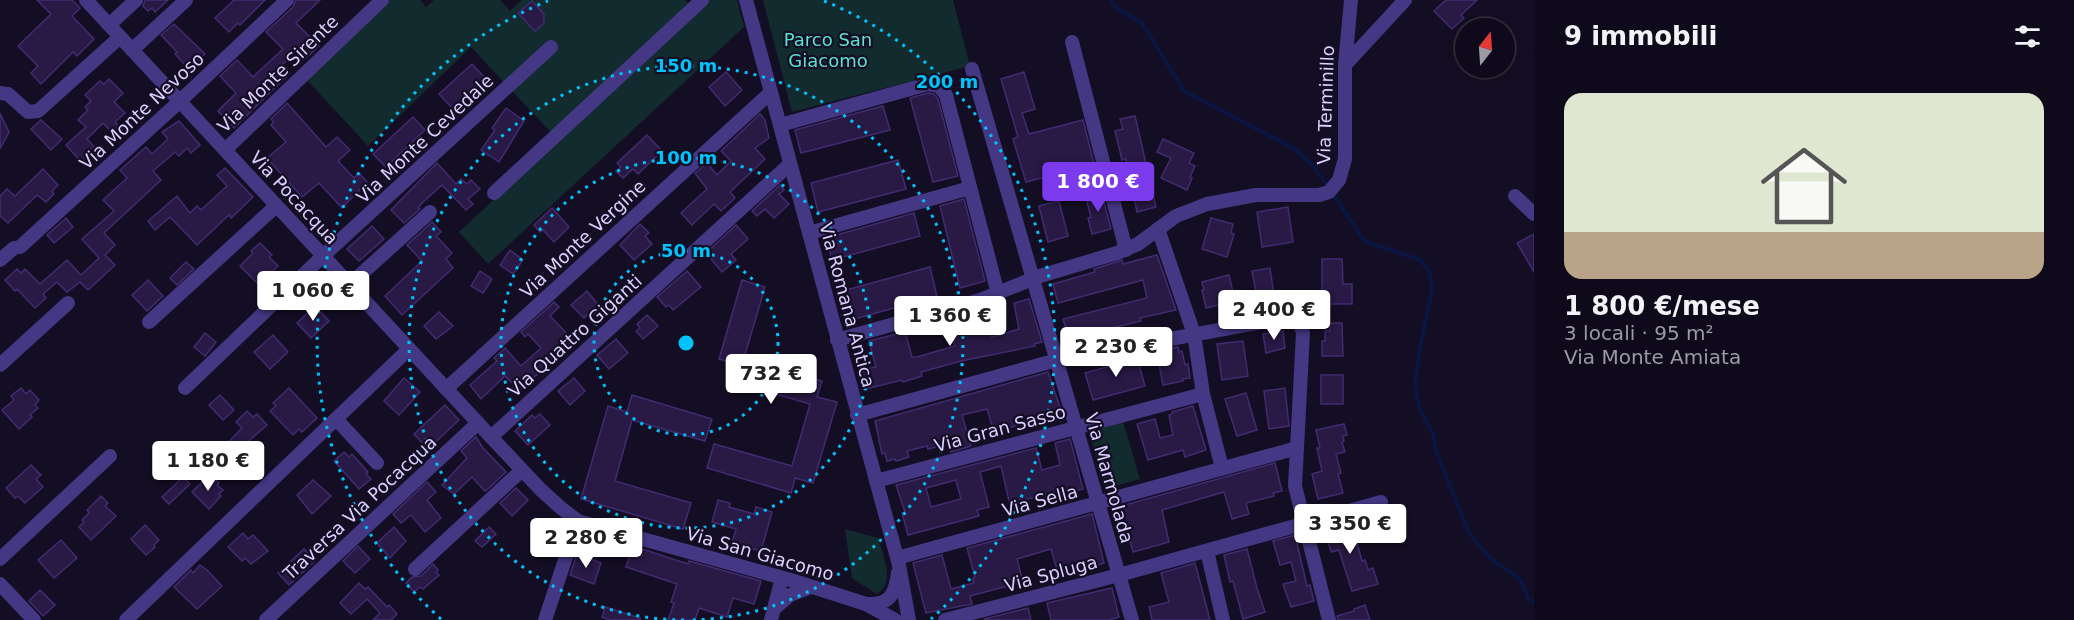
<!DOCTYPE html>
<html lang="it">
<meta charset="utf-8">
<style>
:root{--surface:#0f0a1b;--page:#1d1828;--text:#f1f3f6;--muted:#9b9aa3;--line:#2f2b3a;--accent:#7c3aed}
body{margin:0;font-family:"DejaVu Sans",sans-serif;background:var(--page);color:var(--text);height:100vh;display:flex;flex-direction:column;font-size:22px;white-space:nowrap}
*{box-sizing:border-box;margin:0}
p{font-size:20px;color:var(--muted)}
.icon{flex:none;width:33px;height:33px;fill:none;stroke:currentColor;stroke-width:2;stroke-linecap:round;stroke-linejoin:round}
.map{position:relative;flex:1;overflow:hidden}
.drawer{display:flex;flex-direction:column;background:var(--surface);width:540px}
.drawer>*{flex:none}
.needle{width:39px;rotate:17deg}
.controls{position:absolute;left:1455px;top:18px;display:grid;gap:12px}
.controls a{display:grid;place-items:center;width:60px;height:60px;border-radius:50%;background:var(--surface);box-shadow:0 3px 15px #0003,0 0 0 2px var(--line);font-size:30px}
.price{position:absolute;translate:-50% -51px;padding:0 14px;border-radius:6px;background:#fff;color:#222;font-size:20px;line-height:39px;filter:drop-shadow(0 2px 3px #0008)}
.price::after{content:'';position:absolute;left:50%;top:36px;width:18px;height:14px;margin-left:-9px;background:inherit;clip-path:polygon(0 0,100% 0,50% 100%)}
.price.active{background:var(--accent);color:#fff}
ul{padding:0;list-style:none}
li{display:grid;align-content:center;gap:12px;height:318px;padding:0 30px}
li+li{border-top:2px solid var(--line)}
li span{display:grid;place-items:center;height:186px;border-radius:18px;color:#555}
li>.icon{margin-inline-start:auto}
span .icon{width:108px;height:108px;fill:#fffc;stroke-width:1}
li b{font-size:26px}
h2{display:flex;justify-content:space-between;align-items:center;height:72px;padding:0 30px;font-size:26px}
main{display:flex;flex:1;min-height:0}
.map>svg:first-child{display:block}
</style>
<main>
<div class="map">
<svg width="1534" height="620" viewBox="0 0 1534 620">
<rect width="100%" height="100%" fill="#140e24"/>
<!-- green -->
<g fill="#112b2e">
<polygon points="390,0 420,0 426,7 434,0 500,0 510,11 522,0 685,0 696,11 708,0 737,0 744,27 488,264 459,232 558,140 471,47 368,146 307,80"/>
<polygon points="763,0 953,0 970,66 792,112"/>
<polygon points="1122,418 1140,479 1105,489 1088,428"/>
<path d="M845 529 878 538C883 556 896 582 877 594L852 578Z"/>
</g>
<g fill="none" stroke-linecap="round" stroke-linejoin="round">
<!-- stream -->
<g stroke="#091642" stroke-width="4">
<polyline points="1111,0 1116,8 1142,23 1184,91 1295,149 1314,167 1329,188"/>
<polyline points="1333,194 1364,241 1420,260 1430,272 1432,291 1420,348 1415,383 1419,407 1433,434 1436,451 1469,533 1490,558 1520,579 1529,600 1534,603"/>
</g>
</g>
<!-- building -->
<g fill="#281945" stroke="#422b71" stroke-width="1.5" fill-rule="evenodd">
<polygon points="37,0 72,0 80,8 72,16 94,39 77,56 73,52 41,84 31,73 38,66 18,46 51,14"/>
<polygon points="145,0 168,0 155,12 152,8 148,11 143,6"/>
<polygon points="234,0 265,0 240,25 238,23 229,32 215,18"/>
<polygon points="296,0 320,0 296,23 319,46 305,59 297,51 282,65 290,73 234,128 218,111 236,93 220,76 237,60 253,77 283,49 266,32 293,7"/>
<polygon points="1446,0 1477,0 1461,15 1464,18 1452,29 1434,11"/>
<polygon points="532,1 544,14 544,23 535,31 518,13"/>
<polygon points="174,24 205,54 188,68 175,54 177,52 161,35"/>
<polygon points="472,64 486,79 453,109 439,94"/>
<polygon points="726,72 742,90 725,106 709,87"/>
<polygon points="1024,72 1035,109 1022,113 1029,134 1083,120 1094,164 1026,182 1013,139 1018,137 1001,79"/>
<polygon points="109,79 123,93 114,102 125,113 115,122 122,129 115,136 103,123 87,139 98,151 83,164 66,145 86,127 78,120 88,110 85,107 91,101 85,95 100,81 104,84"/>
<polygon points="928,93 934,94 938,99 958,176 933,182 910,98"/>
<polygon points="287,103 326,147 337,137 350,150 338,161 354,178 359,173 367,182 342,208 319,183 302,197 267,158 286,142 271,125 274,122 271,119"/>
<polygon points="883,106 890,130 801,153 795,130"/>
<polygon points="506,108 524,121 499,162 481,150 495,130 492,128"/>
<polygon points="0,113 9,132 0,149"/>
<polygon points="760,114 765,120 769,138 755,148 765,159 730,192 735,198 721,211 714,204 692,225 681,213 707,189 695,173 707,163 717,175 731,161 721,151"/>
<polygon points="1135,116 1156,207 1137,212 1126,159 1122,160 1115,131 1123,129 1120,119"/>
<polygon points="413,117 425,130 386,167 373,154"/>
<polygon points="41,120 62,139 51,150 31,129"/>
<polygon points="179,121 200,145 191,153 187,148 179,156 175,152 153,171 161,180 104,233 115,245 105,255 115,265 88,290 80,282 67,292 57,282 43,294 46,298 35,308 17,289 15,291 5,280 17,269 21,273 25,269 40,284 67,260 81,275 99,258 82,239 114,211 103,200 127,178 120,170 146,147 152,154 168,139 162,132"/>
<polygon points="647,135 662,151 638,174 633,169 623,178 616,171 621,167 617,163"/>
<polygon points="1163,139 1194,153 1189,163 1195,166 1190,177 1192,178 1187,190 1161,178 1171,158 1157,152"/>
<polygon points="898,160 906,189 818,212 811,183"/>
<polygon points="437,163 456,184 461,179 467,184 471,180 480,189 468,199 473,204 466,210 442,185 422,203 418,208 420,209 404,223 391,210"/>
<polygon points="225,168 253,197 231,218 229,215 197,245 170,217 155,230 148,221 177,196 190,213 197,206 201,210 227,186 217,175"/>
<polygon points="43,169 58,185 52,191 54,194 46,202 37,195 8,223 0,216 0,196 7,189 15,196"/>
<polygon points="780,185 784,190 779,194 789,204 774,218 765,209 757,216 752,211"/>
<polygon points="1101,191 1111,229 1092,234 1088,218 1091,217 1085,195"/>
<polygon points="964,199 985,281 960,288 940,206"/>
<polygon points="1059,201 1068,236 1048,242 1039,206"/>
<polygon points="1288,207 1293,242 1262,247 1257,212"/>
<polygon points="552,208 569,227 554,242 543,230 540,232 534,225"/>
<polygon points="914,213 920,236 832,260 826,238"/>
<polygon points="66,218 73,227 54,243 47,235"/>
<polygon points="1211,218 1233,224 1231,233 1234,234 1227,257 1202,249"/>
<polygon points="432,222 441,232 436,236 452,253 446,259 453,268 402,315 385,296 422,261 407,245"/>
<polygon points="640,224 649,233 645,236 652,244 634,260 620,245"/>
<polygon points="736,225 748,239 731,254 736,260 722,272 706,253"/>
<polygon points="372,226 384,239 359,261 347,249"/>
<polygon points="1534,234 1534,272 1517,243"/>
<polygon points="260,243 272,255 269,257 278,266 266,278 264,276 257,283 240,266 253,253 251,251"/>
<polygon points="510,250 523,260 513,274 500,265"/>
<polygon points="1157,255 1176,310 1140,318 1141,321 1095,332 1097,338 1071,344 1063,319 1147,298 1143,280 1058,303 1053,284 1095,272 1094,269 1122,260 1123,264"/>
<polygon points="1322,259 1342,259 1343,284 1352,284 1352,304 1322,304"/>
<polygon points="186,262 194,269 177,285 170,278"/>
<polygon points="930,267 937,296 847,321 839,292"/>
<polygon points="1270,268 1274,295 1257,298 1252,271"/>
<polygon points="480,271 492,279 483,293 471,286"/>
<polygon points="687,271 701,287 673,310 669,305 666,307 657,297"/>
<polygon points="322,274 331,284 319,296 309,286"/>
<polygon points="1229,275 1235,301 1206,308 1202,290 1204,290 1202,282"/>
<polygon points="148,280 163,296 147,311 132,295"/>
<polygon points="742,280 765,287 744,358 822,381 817,397 837,402 813,483 795,478 791,493 707,468 714,444 792,466 810,404 734,382 739,365 719,359"/>
<polygon points="587,291 601,308 591,316 589,313 584,318 571,305"/>
<polygon points="1029,299 1042,342 1034,344 1035,346 961,361 921,372 922,376 903,382 902,380 865,389 861,370 876,367 869,341 905,332 912,357 917,357 955,346 948,319 983,309 992,337 1019,329 1014,303"/>
<polygon points="554,302 559,307 550,316 574,341 521,389 519,390 505,376 481,399 470,385 497,361 494,358 505,348 521,366 541,348 528,334 525,337 521,332"/>
<polygon points="315,306 329,321 311,338 297,323"/>
<polygon points="439,312 453,326 436,339 424,326"/>
<polygon points="647,315 658,326 643,339 636,331 640,328 637,324"/>
<polygon points="1330,323 1342,323 1343,356 1322,356 1322,341 1325,341 1325,331 1330,331"/>
<polygon points="1283,331 1285,348 1266,353 1263,334"/>
<polygon points="205,333 216,342 205,356 194,347"/>
<polygon points="273,335 288,352 270,369 254,352"/>
<polygon points="616,339 628,353 609,369 597,355"/>
<polygon points="1243,341 1248,376 1222,380 1217,344"/>
<polygon points="1178,347 1179,352 1182,351 1185,365 1188,364 1190,378 1183,379 1183,381 1163,385 1159,364 1163,363 1161,356 1165,355 1164,350"/>
<polygon points="1136,354 1145,386 1093,400 1085,373 1117,364 1116,358"/>
<polygon points="1048,372 1062,413 994,432 987,409 962,415 971,446 951,452 948,444 928,449 927,446 907,451 909,457 896,461 895,459 887,461 885,453 882,454 875,421"/>
<rect x="1321" y="375" width="22" height="29"/>
<polygon points="404,378 420,392 399,415 384,401"/>
<polygon points="574,378 585,391 570,405 558,391"/>
<polygon points="21,388 26,394 30,390 39,400 35,405 38,408 30,415 32,417 19,429 2,410 14,400 11,396"/>
<polygon points="289,388 317,418 302,432 299,429 293,435 270,411 276,406 273,403"/>
<polygon points="1285,388 1289,426 1269,429 1264,391"/>
<polygon points="1246,393 1257,430 1237,436 1225,399"/>
<polygon points="220,395 234,410 223,420 209,405"/>
<polygon points="632,395 712,419 705,441 632,420 615,481 691,503 683,529 581,499 608,406 627,412"/>
<polygon points="445,405 459,420 428,449 414,434"/>
<polygon points="1193,406 1206,450 1185,457 1183,450 1148,460 1137,424 1155,419 1160,438 1173,435 1169,415 1172,414 1172,412"/>
<polygon points="247,411 253,417 257,414 267,425 245,444 254,453 236,470 220,451 242,428 236,422"/>
<polygon points="540,414 550,425 528,445 515,431 532,415 535,418"/>
<polygon points="1344,424 1347,435 1343,436 1344,441 1342,442 1345,452 1336,454 1341,473 1338,474 1343,493 1318,499 1312,474 1322,471 1317,448 1320,448 1316,430"/>
<polygon points="476,437 483,448 506,472 487,490 485,491 472,477 454,494 442,485 467,458 461,451"/>
<path d="M1070 439 1083 489 1036 500V497L1015 502V499L1009 501 1001 466 980 472 989 507 977 510 979 516 908 535 902 513 905 512 896 485 1036 448 1042 470 1060 465 1055 443ZM956 480 961 499 931 507 926 488Z"/>
<polygon points="344,452 349,457 352,454 368,472 366,474 371,479 359,489 334,461"/>
<polygon points="1275,463 1282,491 1273,493 1274,496 1246,503 1249,514 1232,519 1224,492 1162,510 1169,542 1133,552 1125,523 1123,524 1118,507"/>
<polygon points="31,465 41,475 36,479 43,487 25,503 18,496 15,498 6,488"/>
<polygon points="210,474 219,483 217,485 223,490 219,494 221,496 209,509 192,492"/>
<polygon points="183,477 190,484 169,504 162,497"/>
<polygon points="313,480 331,496 312,514 297,495"/>
<polygon points="427,482 436,492 427,500 441,518 425,532 411,515 401,523 393,514"/>
<polygon points="516,488 528,500 512,516 500,503"/>
<polygon points="101,496 108,503 105,506 116,516 91,540 79,527 84,522 82,520 89,513 87,510"/>
<polygon points="718,500 730,503 729,507 754,514 756,507 772,512 761,551 732,543 736,529 712,522"/>
<polygon points="1092,514 1104,563 1088,568 1086,562 1057,570 1051,549 1017,559 1023,582 970,596 972,604 926,613 913,563 942,555 951,589 974,583 973,578 975,577 967,548"/>
<polygon points="1351,520 1362,561 1365,560 1368,570 1373,568 1378,584 1352,591 1339,550 1331,552 1324,527"/>
<polygon points="145,525 159,540 154,545 155,547 146,555 131,539"/>
<polygon points="394,527 406,541 390,558 377,543"/>
<polygon points="489,527 496,534 482,547 475,541"/>
<polygon points="243,533 248,539 253,535 268,551 251,564 245,558 242,561 228,547"/>
<polygon points="1295,535 1307,586 1310,585 1314,601 1291,607 1283,584 1296,581 1291,562 1280,565 1273,541"/>
<polygon points="61,540 77,558 54,578 38,560"/>
<polygon points="358,546 370,559 355,573 343,561"/>
<polygon points="633,546 688,564 689,561 761,581 754,604 733,598 727,617 699,608 695,620 668,620 674,603 671,602 677,584 626,567"/>
<polygon points="304,549 315,561 289,585 278,573"/>
<polygon points="1247,549 1257,588 1265,612 1243,619 1233,581 1230,582 1224,555"/>
<polygon points="577,554 601,563 594,584 570,575"/>
<polygon points="1195,563 1210,620 1152,620 1149,607 1169,602 1161,573"/>
<polygon points="433,564 438,570 436,572 439,575 423,589 420,587 414,592 406,583 412,577 421,576"/>
<polygon points="200,565 207,570 222,586 197,609 174,587 191,570 193,573"/>
<polygon points="359,583 365,589 368,587 387,607 389,605 397,614 391,620 373,620 380,613 367,599 351,614 340,603"/>
<polygon points="1112,588 1119,617 1109,620 1051,620 1047,603"/>
<polygon points="40,590 55,605 43,616 29,601"/>
<polygon points="1365,605 1370,620 1338,620 1337,616 1354,611 1354,609"/>
<polygon points="605,607 640,618 640,620 610,620 602,617"/>
<polygon points="1028,608 1031,620 984,620 984,619"/>
</g>
<g fill="none" stroke-linecap="round" stroke-linejoin="round">
<!-- minor -->
<g stroke="#443884" stroke-width="14">
<polyline points="86,0 491,437 541,490 561,508 578,521 794,581 866,604 895,620"/>
<polyline points="746,0 899,565 909,620"/>
<polyline points="109,25 136,0"/>
<polyline points="1072,42 1126,250"/>
<polyline points="132,50 186,0"/>
<polyline points="1345,65 1405,0"/>
<polyline points="972,69 1132,620"/>
<polyline points="0,93 8,94 28,112 38,111 120,37"/>
<polyline points="780,125 928,84 939,86 946,95 998,294"/>
<polyline points="225,150 382,0"/>
<polyline points="494,193 702,0"/>
<polyline points="1515,196 1534,214"/>
<polyline points="1158,229 1194,334 1203,394 1222,468"/>
<polyline points="809,233 970,188"/>
<polyline points="20,247 180,101 287,0"/>
<polyline points="0,260 14,248"/>
<polyline points="349,285 430,212"/>
<polyline points="149,322 276,206"/>
<polyline points="837,340 980,300 1040,276 1117,253 1138,244 1176,216 1207,204 1256,195 1319,195 1329,192 1339,180 1345,159 1345,65 1351,0"/>
<polyline points="0,365 68,303"/>
<polyline points="185,388 323,256 551,47"/>
<polyline points="446,389 771,92"/>
<path d="M857 415 1057 360 1283 318C1293 317 1301 322 1303 333L1295 486 1329 620"/>
<polyline points="336,419 377,463"/>
<polyline points="491,437 790,164"/>
<polyline points="876,481 1203,394"/>
<polyline points="1207,551 1223,620"/>
<polyline points="897,558 1297,448"/>
<polyline points="0,559 110,456"/>
<polyline points="415,569 522,470"/>
<polyline points="0,584 34,620"/>
<path d="M866 604C890 605 895 595 898 573"/>
<polyline points="775,608 790,595 811,587"/>
<polyline points="126,620 409,349"/>
<polyline points="266,620 478,423"/>
<polyline points="545,620 578,521"/>
<polyline points="771,620 782,578"/>
<polyline points="945,620 1119,575 1381,502"/>
</g>
</g>
<!-- distance rings -->
<g fill="none" stroke="#00c3fb" stroke-width="3" stroke-dasharray="3 6">
<circle cx="686" cy="343" r="92"/>
<circle cx="686" cy="343" r="185"/>
<path d="M684 620A277 277 0 1 1 688 620"/>
<path d="M441 619A369 369 0 0 1 548 1M824 1A369 369 0 0 1 931 619"/>
</g>
<g text-anchor="middle" stroke-width="4.5" stroke-linejoin="round" paint-order="stroke">
<!-- park labels -->
<g font-size="18" fill="#5ae1d0" stroke="#140e24">
<text x="828" y="46">Parco San<tspan x="828" dy="21">Giacomo</tspan></text>
</g>
<!-- street labels -->
<g font-size="18" fill="#dbd0ff" stroke="#140e24">
<text transform="translate(278 74) rotate(-44)" y="6">Via Monte Sirente</text>
<text transform="translate(1326 105) rotate(-88)" y="6">Via Terminillo</text>
<text transform="translate(142 111) rotate(-43)" y="6">Via Monte Nevoso</text>
<text transform="translate(425 139) rotate(-43)" y="6">Via Monte Cevedale</text>
<text transform="translate(294 198) rotate(47)" y="6">Via Pocacqua</text>
<text transform="translate(583 239) rotate(-43)" y="6">Via Monte Vergine</text>
<text transform="translate(847 305) rotate(75)" y="6">Via Romana Antica</text>
<text transform="translate(575 336) rotate(-42)" y="6">Via Quattro Giganti</text>
<text transform="translate(1000 429) rotate(-15)" y="6">Via Gran Sasso</text>
<text transform="translate(1109 478) rotate(74)" y="6">Via Marmolada</text>
<text transform="translate(1040 501) rotate(-15)" y="6">Via Sella</text>
<text transform="translate(360 508) rotate(-43)" y="6">Traversa Via Pocacqua</text>
<text transform="translate(760 554) rotate(16)" y="6">Via San Giacomo</text>
<text transform="translate(1051 574) rotate(-15)" y="6">Via Spluga</text>
</g>
</g>
<circle cx="686" cy="343" r="9" fill="#00c3fb" stroke="#140e24" stroke-width="3"/>
<g font-size="18" text-anchor="middle" font-weight="bold" fill="#00c3fb" stroke="#140e24" stroke-width="4.5" stroke-linejoin="round" paint-order="stroke">
<text x="686" y="72">150 m</text>
<text x="947" y="88">200 m</text>
<text x="686" y="164">100 m</text>
<text x="686" y="257">50 m</text>
</g>
</svg>
<div class="controls">
<a><svg class="needle" viewBox="-14 -14 28 28"><path d="M0-13l5 13h-10z" fill="#e53935"/><path d="M0 13l5-13h-10z" fill="#9b9aa3"/></svg></a>
</div>
<b class="price active" style="left:1098px;top:213px">1 800 €</b>
<b class="price" style="left:313px;top:322px">1 060 €</b>
<b class="price" style="left:1274px;top:341px">2 400 €</b>
<b class="price" style="left:950px;top:347px">1 360 €</b>
<b class="price" style="left:1116px;top:378px">2 230 €</b>
<b class="price" style="left:771px;top:405px">732 €</b>
<b class="price" style="left:208px;top:492px">1 180 €</b>
<b class="price" style="left:1350px;top:555px">3 350 €</b>
<b class="price" style="left:586px;top:569px">2 280 €</b>
</div>
<section class="drawer">
<h2>9 immobili<svg class="icon" aria-label="filters" viewBox="0 0 24 24"><path d="M4 7h16M4 17h16"/><circle cx="9" cy="7" r="2"/><circle cx="15" cy="17" r="2"/></svg></h2>
<ul>
<li><span style="background:linear-gradient(#dfe7d0 75%,#b9a48a 0)"><svg class="icon" aria-label="home" viewBox="0 0 24 24"><path d="M3 11l9-7 9 7M6 9v11h12V9"/></svg></span><div><b>1 800 €/mese</b><p>3 locali · 95 m²</p><p>Via Monte Amiata</p></div></li>
</ul>
</section>
</main>
